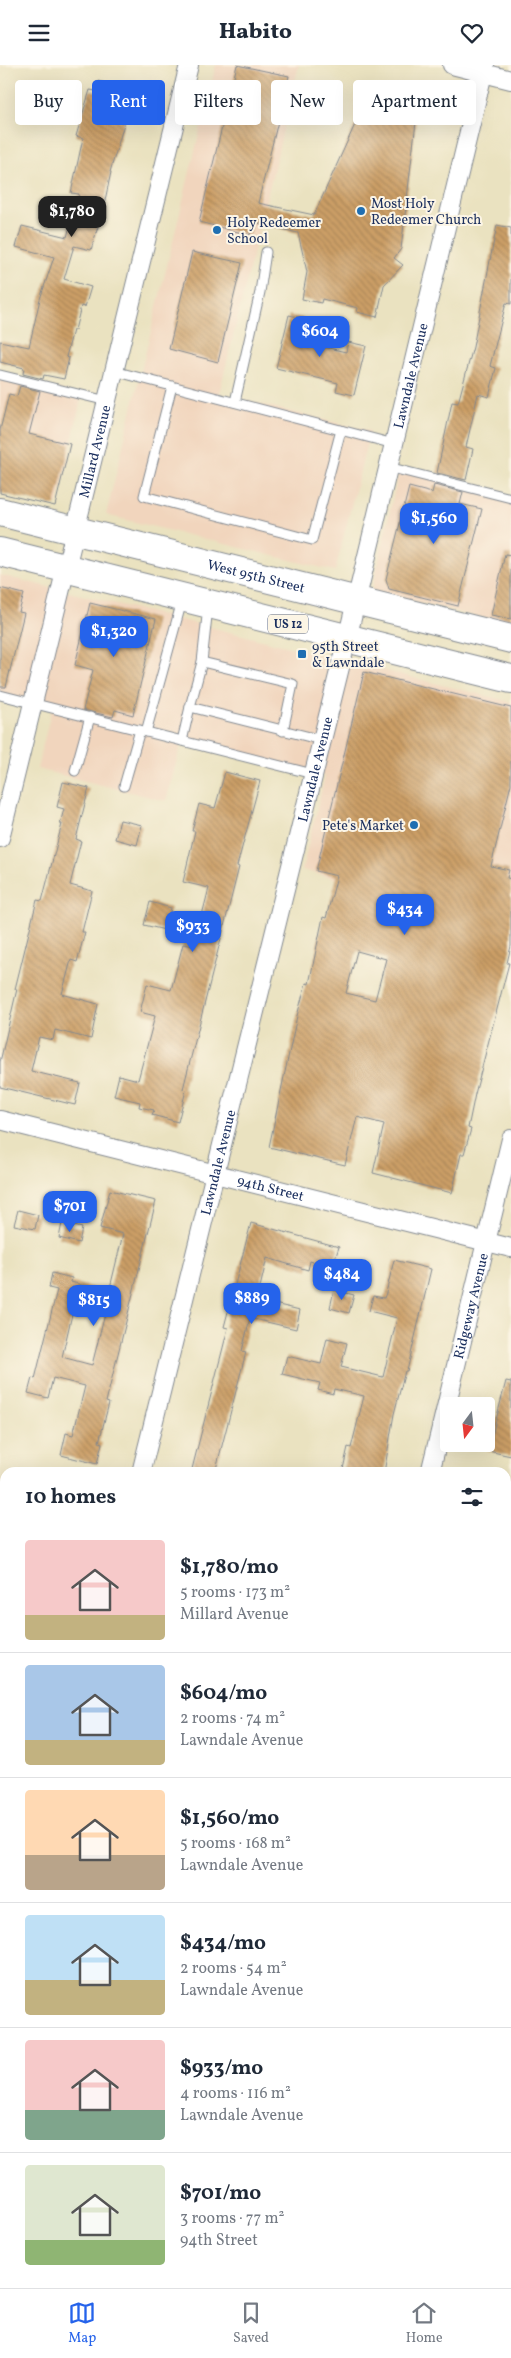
<!DOCTYPE html>
<meta charset="utf-8">
<style>
:root{--surface:#fff;--page:#f2f2f3;--text:#1f2937;--muted:#747a83;--line:#e0e1e3;--accent:#2563eb}
body{margin:0;font-family:Vollkorn,serif;background:var(--page);color:var(--text);height:100vh;display:flex;flex-direction:column;font-size:19px;white-space:nowrap}
*{box-sizing:border-box;margin:0}
p{font-size:16px;color:var(--muted)}
.icon{flex:none;width:28px;height:28px;fill:none;stroke:currentColor;stroke-width:2;stroke-linecap:round;stroke-linejoin:round}
.map{position:relative;flex:1;overflow:hidden}
.side{position:absolute;left:0px;top:1402px;width:511px;height:821px;display:flex;flex-direction:column;background:var(--surface);border-radius:15px 15px 0 0;box-shadow:0 5px 20px #0002}
.side>*{flex:none}
.guide{position:absolute;left:15px;top:15px;width:481px;height:45px;display:flex;gap:10px}
.needle{width:32px;rotate:195deg}
.controls{position:absolute;left:440px;top:1332px;display:grid;gap:10px}
.controls a{display:grid;place-items:center;width:55px;height:55px;border-radius:5px;background:var(--surface);box-shadow:0 5px 20px #0002;font-size:25px}
.price{position:absolute;translate:-50% -42px;padding:0 11px;border-radius:10px;background:var(--accent);color:#fff;font-size:16px;line-height:32px;filter:drop-shadow(0 1px 2px #0008)}
.price::after{content:'';position:absolute;left:50%;top:30px;width:15px;height:11px;margin-left:-8px;background:inherit;clip-path:polygon(0 0,100% 0,50% 100%)}
.price.current{background:#222;color:#fff}
ul{padding:0;list-style:none}
li{display:flex;align-items:center;gap:15px;height:125px;padding:0 25px}
li+li{border-top:1px solid var(--line)}
li span{display:grid;place-items:center;flex:none;width:140px;height:100px;border-radius:5px;color:#555}
li>.icon{margin-inline-start:auto}
span .icon{width:60px;height:60px;fill:#fffc;stroke-width:1}
li b{font-size:21px}
h2{display:flex;justify-content:space-between;align-items:center;height:60px;padding:0 25px;font-size:21px}
.pill{padding:0 18px;border-radius:5px;background:var(--surface);box-shadow:0 5px 20px #0002;font-size:18px;line-height:45px}
.pill.current{background:var(--accent);color:#fff}
header{display:flex;justify-content:space-between;align-items:center;height:65px;padding:0 25px;background:var(--surface);font-size:22px;font-weight:800}
.tab-bar{display:flex;justify-content:space-around;align-items:center;height:70px;border-top:1px solid var(--line);background:var(--surface);font-size:14px;color:var(--muted)}
.tab-bar a{display:grid;justify-items:center;gap:2px}
.tab-bar .current{color:var(--accent)}
.map>svg:first-child{display:block}
</style>
<header><svg class="icon" aria-label="menu" viewBox="0 0 24 24"><path d="M4 6h16M4 12h16M4 18h16"/></svg>Habito<svg class="icon" aria-label="heart" viewBox="0 0 24 24"><path d="M12 20l-8-8c-3-5 5-10 8-4 3-6 11-1 8 4z"/></svg></header>
<div class="map">
<svg width="511" height="2223" viewBox="0 0 511 2223">
<defs>
<pattern id="building-back-hatch" width="6" height="6" patternUnits="userSpaceOnUse" patternTransform="scale(1.25)"><rect width="6" height="6" fill="#cc9f66"/><path d="M-1 5l2 2M0 0l6 6M5-1l2 2" fill="none" stroke="#a58257"/></pattern>
</defs>
<rect width="100%" height="100%" fill="#fcf5e5"/>
<filter id="ink" filterUnits="userSpaceOnUse"><feTurbulence type="fractalNoise" baseFrequency=".02" numOctaves="2"/><feDisplacementMap in="SourceGraphic" scale="10" xChannelSelector="R" yChannelSelector="G"/><feConvolveMatrix kernelMatrix="1 2 1 2 8 2 1 2 1" color-interpolation-filters="sRGB"/></filter>
<filter id="wash" filterUnits="userSpaceOnUse"><feTurbulence type="fractalNoise" baseFrequency=".0096" numOctaves="4" result="noise"/><feDisplacementMap in="SourceGraphic" scale="20" xChannelSelector="R" yChannelSelector="G"/><feGaussianBlur stdDeviation="1.12" result="paint"/><feColorMatrix in="noise" values="0 0 0 0 0 0 0 0 0 0 0 0 0 0 0 0 0 1.4 0 .05"/><feComposite in="paint" operator="in"/></filter>
<g filter="url(#wash)">
<rect width="100%" height="100%" fill="#eae2c0"/>
<!-- built -->
<g fill="#f1d5bd">
<polygon points="216,0 299,0 219,329 370,366 335,506 106,450"/>
<polygon points="0,310 82,330 58,439 0,425"/>
<polygon points="399,405 511,433 511,560 372,526"/>
<polygon points="0,510 511,637 511,857 302,805 325,711 182,676 166,736 37,704 52,643 0,630"/>
</g>
<g id="blocks">
<!-- building -->
<g fill="url(#building-back-hatch)" fill-rule="evenodd">
<polygon points="237,0 289,11 258,138 314,150 362,44 416,57 401,184 394,193 403,200 384,220 377,252 357,247 358,243 322,234 321,238 302,234 307,207 298,168 253,157 250,170 199,157"/>
<polygon points="98,16 131,24 124,59 110,107 111,107 103,145 91,185 74,181 64,214 91,222 85,242 81,241 75,265 73,265 66,292 69,293 64,314 44,310 43,314 23,309 24,303 0,297 0,276 29,282 40,234 54,192 16,182 22,161 67,172 79,129 71,128 83,73 76,71 90,25 96,26"/>
<polygon points="497,160 511,163 511,239 506,238 490,301 496,303 489,332 478,329 466,382 473,384 466,415 437,408 452,337 458,338 473,282"/>
<polygon points="192,187 242,198 218,297 169,284"/>
<polygon points="289,250 307,254 302,277 346,287 348,277 366,281 354,330 336,326 338,318 276,303"/>
<polygon points="20,321 40,326 29,369 70,379 55,441 0,428 0,365 9,329 17,331"/>
<polygon points="434,420 463,427 460,439 482,444 458,541 389,524 386,514 409,422 432,428"/>
<polygon points="505,489 511,490 511,554 491,550"/>
<polygon points="0,523 24,529 19,547 24,548 6,622 0,622"/>
<polygon points="90,538 156,554 133,650 115,645 113,652 83,645 93,605 75,600"/>
<path d="M364 607 511 643V719L491 801 509 805 507 813 511 814V881L507 898H509L475 1029 468 1063 471 1064 464 1089H461L452 1128 373 1108 384 1059 357 1052 345 1100 269 1082 297 951 306 918 309 919 323 852 326 853 337 811 316 806ZM357 886 386 894 375 935 346 928Z"/>
<polygon points="225,707 260,716 237,801 239,802 183,1024 186,1025 178,1057 152,1050 154,1045 139,1042 140,1037 114,1031 119,1010 138,1015 155,951 140,947 147,919 171,925 183,879 194,881 209,823 183,817 195,766 192,766 199,739 215,743"/>
<polygon points="63,717 89,723 76,774 81,776 70,820 92,826 82,867 85,867 77,897 71,895 62,929 98,939 91,974 55,965 53,975 39,972 31,1006 80,1018 75,1040 0,1022 0,997 17,924 15,924 37,835 42,836 62,759 60,759 64,744 57,742"/>
<polygon points="120,755 142,760 137,780 115,774"/>
<polygon points="150,837 171,843 165,865 144,860"/>
<path d="M110 1125 156 1136 106 1337 109 1338 99 1377 102 1378 97 1399 61 1390 66 1368 73 1370 85 1321 53 1313 48 1333 28 1328 32 1313 35 1314 57 1225 49 1223 52 1208 72 1213 71 1217 109 1227 123 1169 100 1163ZM74 1241 105 1249 92 1300 62 1292Z"/>
<polygon points="18,1145 38,1150 35,1164 14,1160"/>
<polygon points="62,1158 82,1163 79,1178 59,1173"/>
<polygon points="251,1158 339,1182 332,1203 310,1196 308,1205 267,1193 257,1235 300,1245 296,1264 250,1253 242,1286 246,1287 215,1408 191,1408 228,1263 224,1262"/>
<polygon points="394,1195 431,1204 407,1306 405,1306 394,1349 384,1408 355,1408 343,1404 348,1382 351,1383 364,1331 334,1324 333,1329 318,1325 320,1318 282,1309 287,1291 321,1299 327,1273 347,1278 341,1302 383,1312 397,1253 369,1246 373,1231 384,1233 386,1228"/>
<polygon points="334,1225 354,1230 349,1248 330,1243"/>
<polygon points="506,1316 511,1317 511,1391 488,1386"/>
</g>
</g>
</g>
<g filter="url(#ink)">
<use href="#blocks" fill-opacity="0" stroke="#82888f" stroke-width="1"/>
<g fill="none" stroke-linecap="round" stroke-linejoin="round">
<!-- service casing -->
<g stroke="#82888f" stroke-width="11">
<g id="service">
<polyline points="114,306 394,379"/>
<polyline points="0,310 107,336"/>
<polyline points="172,321 144,431 312,475 341,365"/>
<polyline points="235,337 260,227 266,187"/>
<polyline points="388,402 511,433"/>
<polyline points="208,542 202,597 190,642 322,675"/>
<polyline points="202,597 293,619 283,666"/>
<polyline points="0,630 313,709"/>
<polyline points="146,667 182,536"/>
<polyline points="182,676 190,642"/>
<polyline points="75,706 90,652"/>
<polyline points="124,721 140,665"/>
</g>
</g>
<!-- minor casing -->
<g stroke="#82888f" stroke-width="20">
<g id="minor">
<polyline points="452,0 511,15"/>
<path id="s1" d="M0 773 189 0"/>
<path id="s2" d="M0 1055 511 1183"/>
<path id="s3" d="M141 1408 347 574 485 0"/>
<path id="s4" d="M430 1408 511 1074"/>
<polyline points="0,1641 5,1642"/>
<polyline points="506,1768 511,1769"/>
<polyline points="0,1979 5,1958"/>
<polyline points="234,2223 235,2219"/>
</g>
</g>
<!-- primary casing -->
<g stroke="#82888f" stroke-width="30">
<g id="primary">
<path id="s5" d="M0 447 511 574"/>
<polyline points="0,487 511,614"/>
</g>
</g>
<!-- service -->
<use href="#service" stroke="#fff" stroke-width="9"/>
<!-- minor -->
<use href="#minor" stroke="#fff" stroke-width="18"/>
<!-- primary -->
<use href="#primary" stroke="#fff" stroke-width="28"/>
</g>
</g>
<!-- markers -->
<g fill="#1f6fb2" stroke="#fcf5e5" stroke-width="2">
<circle cx="361" cy="146" r="5"/>
<circle cx="217" cy="165" r="5"/>
<rect x="297" y="584" width="10" height="10" rx="2.5"/>
<circle cx="414" cy="760" r="5"/>
</g>
<g text-anchor="middle" stroke-width="4" stroke-linejoin="round" paint-order="stroke">
<!-- shield labels -->
<rect fill="#fcf5e5" stroke="#5e6a86" stroke-width="1" x="268" y="549.5" width="40" height="19" rx="4"/>
<g font-size="12" font-weight="bold" fill="#1b2f5e">
<text x="288" y="563">US 12</text>
</g>
<!-- poi labels -->
<g font-size="14" fill="#1b2f5e" stroke="#fcf5e5" text-anchor="start">
<text x="371" y="143">Most Holy<tspan x="371" dy="16">Redeemer Church</tspan></text>
<text x="227" y="162">Holy Redeemer<tspan x="227" dy="16">School</tspan></text>
<text x="312" y="586">95th Street<tspan x="312" dy="16">&amp; Lawndale</tspan></text>
<text x="404" y="765" text-anchor="end">Pete's Market</text>
</g>
<!-- street labels -->
<g font-size="14" fill="#1b2f5e" stroke="#fcf5e5">
<text dy="5" stroke="none"><textPath href="#s3" startOffset="1130">Lawndale Avenue</textPath></text>
<text dy="5" stroke="none"><textPath href="#s1" startOffset="398">Millard Avenue</textPath></text>
<text dy="5" stroke="none"><textPath href="#s5" startOffset="264">West 95th Street</textPath></text>
<text dy="5" stroke="none"><textPath href="#s3" startOffset="725">Lawndale Avenue</textPath></text>
<text dy="5" stroke="none"><textPath href="#s3" startOffset="320">Lawndale Avenue</textPath></text>
<text dy="5" stroke="none"><textPath href="#s2" startOffset="279">94th Street</textPath></text>
<text dy="5" stroke="none"><textPath href="#s4" startOffset="172">Ridgeway Avenue</textPath></text>
</g>
</g>
</svg>
<div class="controls">
<a><svg class="needle" viewBox="-14 -14 28 28"><path d="M0-13l5 13h-10z" fill="#e53935"/><path d="M0 13l5-13h-10z" fill="#747a83"/></svg></a>
</div>
<b class="price current" style="left:72px;top:173px">$1,780</b>
<b class="price" style="left:320px;top:293px">$604</b>
<b class="price" style="left:434px;top:480px">$1,560</b>
<b class="price" style="left:114px;top:593px">$1,320</b>
<b class="price" style="left:405px;top:871px">$434</b>
<b class="price" style="left:193px;top:888px">$933</b>
<b class="price" style="left:70px;top:1168px">$701</b>
<b class="price" style="left:342px;top:1236px">$484</b>
<b class="price" style="left:252px;top:1260px">$889</b>
<b class="price" style="left:94px;top:1262px">$815</b>
<div class="guide">
<a class="pill">Buy</a>
<a class="pill current">Rent</a>
<a class="pill">Filters</a>
<a class="pill">New</a>
<a class="pill">Apartment</a>
</div>
<section class="side">
<h2>10 homes<svg class="icon" aria-label="filters" viewBox="0 0 24 24"><path d="M4 7h16M4 17h16"/><circle cx="9" cy="7" r="2"/><circle cx="15" cy="17" r="2"/></svg></h2>
<ul>
<li><span style="background:linear-gradient(#f6c9c9 75%,#c2b280 0)"><svg class="icon" aria-label="home" viewBox="0 0 24 24"><path d="M3 11l9-7 9 7M6 9v11h12V9"/></svg></span><div><b>$1,780/mo</b><p>5 rooms · 173 m²</p><p>Millard Avenue</p></div></li>
<li><span style="background:linear-gradient(#a9c7e8 75%,#c2b280 0)"><svg class="icon" aria-label="home" viewBox="0 0 24 24"><path d="M3 11l9-7 9 7M6 9v11h12V9"/></svg></span><div><b>$604/mo</b><p>2 rooms · 74 m²</p><p>Lawndale Avenue</p></div></li>
<li><span style="background:linear-gradient(#ffd9b3 65%,#b9a48a 0)"><svg class="icon" aria-label="home" viewBox="0 0 24 24"><path d="M3 11l9-7 9 7M6 9v11h12V9"/></svg></span><div><b>$1,560/mo</b><p>5 rooms · 168 m²</p><p>Lawndale Avenue</p></div></li>
<li><span style="background:linear-gradient(#bfe0f5 65%,#c2b280 0)"><svg class="icon" aria-label="home" viewBox="0 0 24 24"><path d="M3 11l9-7 9 7M6 9v11h12V9"/></svg></span><div><b>$434/mo</b><p>2 rooms · 54 m²</p><p>Lawndale Avenue</p></div></li>
<li><span style="background:linear-gradient(#f6c9c9 70%,#7fa58c 0)"><svg class="icon" aria-label="home" viewBox="0 0 24 24"><path d="M3 11l9-7 9 7M6 9v11h12V9"/></svg></span><div><b>$933/mo</b><p>4 rooms · 116 m²</p><p>Lawndale Avenue</p></div></li>
<li><span style="background:linear-gradient(#dfe7d0 75%,#8fb573 0)"><svg class="icon" aria-label="home" viewBox="0 0 24 24"><path d="M3 11l9-7 9 7M6 9v11h12V9"/></svg></span><div><b>$701/mo</b><p>3 rooms · 77 m²</p><p>94th Street</p></div></li>
</ul>
</section>
</div>
<nav class="tab-bar">
<a class="current"><svg class="icon" aria-label="map" viewBox="0 0 24 24"><path d="M3 6l6-2 6 2 6-2v14l-6 2-6-2-6 2zM9 4v14M15 6v14"/></svg>Map</a>
<a><svg class="icon" aria-label="saved" viewBox="0 0 24 24"><path d="M7 4h10v16l-5-4-5 4z"/></svg>Saved</a>
<a><svg class="icon" aria-label="home" viewBox="0 0 24 24"><path d="M3 11l9-7 9 7M6 9v11h12V9"/></svg>Home</a>
</nav>
